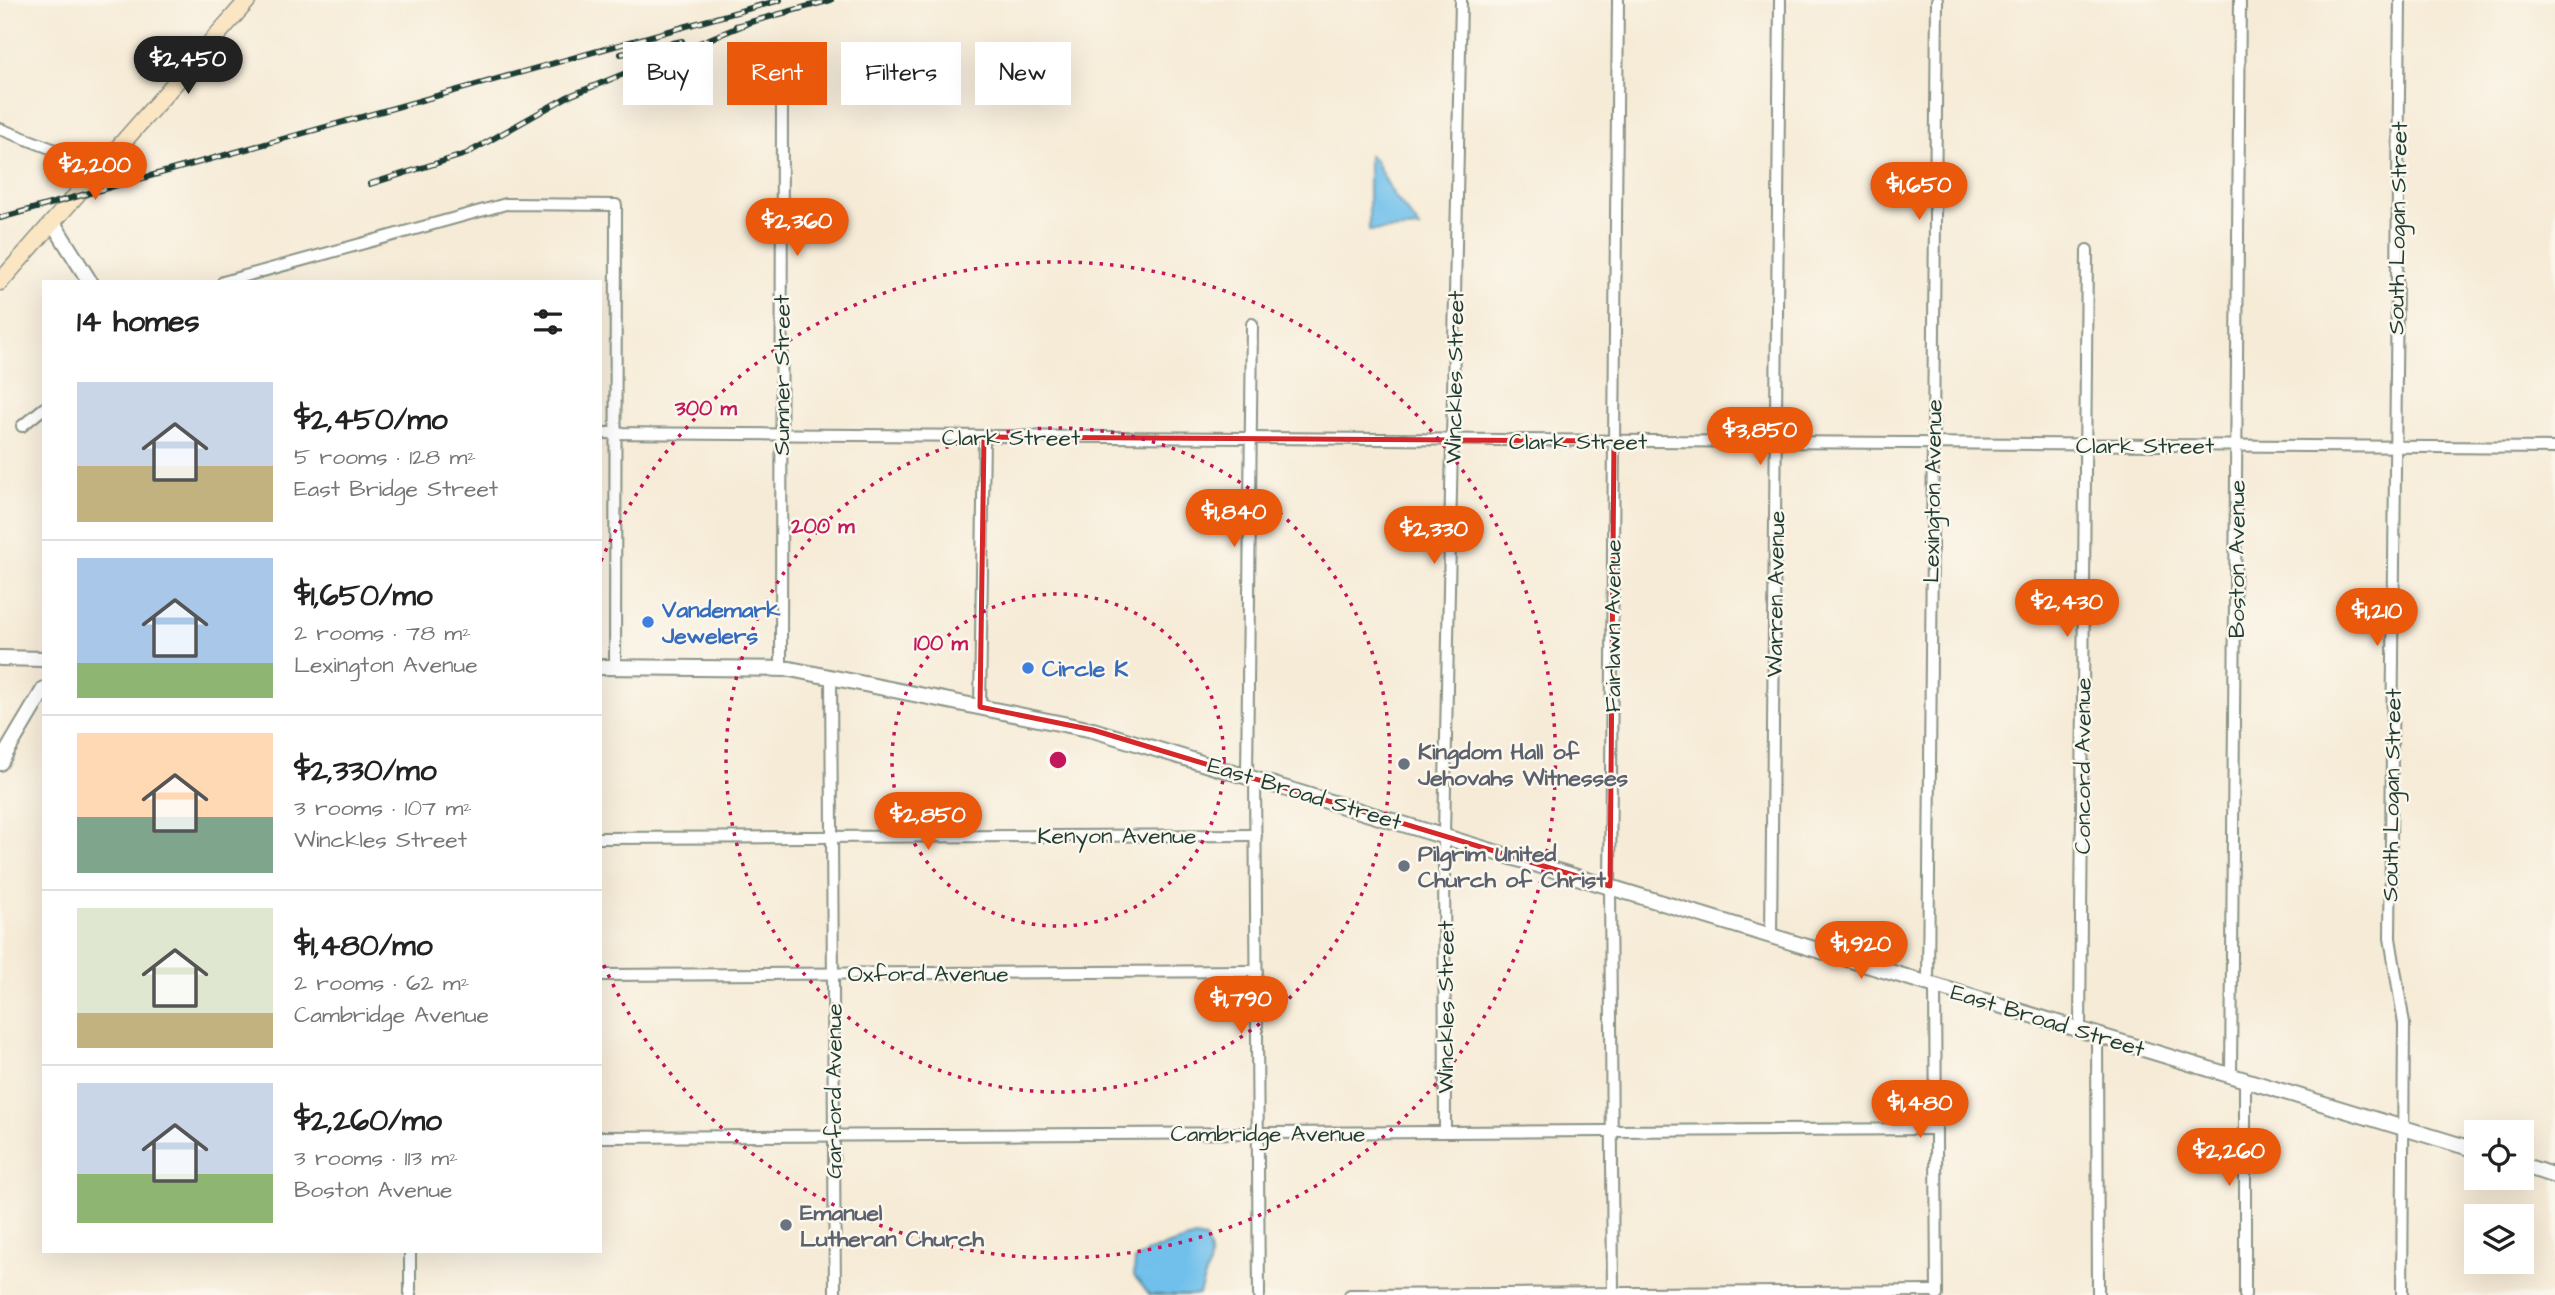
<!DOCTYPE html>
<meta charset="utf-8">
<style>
:root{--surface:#fff;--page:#f2f2f2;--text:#222;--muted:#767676;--line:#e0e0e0;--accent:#ea580c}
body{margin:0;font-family:"Architects Daughter",sans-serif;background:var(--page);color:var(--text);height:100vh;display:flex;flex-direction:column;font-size:26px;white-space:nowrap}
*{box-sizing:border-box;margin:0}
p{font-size:23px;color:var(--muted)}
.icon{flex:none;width:38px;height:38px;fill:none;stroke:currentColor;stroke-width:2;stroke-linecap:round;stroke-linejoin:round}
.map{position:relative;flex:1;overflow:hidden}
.details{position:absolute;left:42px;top:280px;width:560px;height:973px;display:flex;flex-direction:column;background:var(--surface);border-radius:0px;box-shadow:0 7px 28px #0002}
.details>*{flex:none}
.hud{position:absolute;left:623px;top:42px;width:665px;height:63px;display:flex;gap:14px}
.controls{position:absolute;left:2464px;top:1120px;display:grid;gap:14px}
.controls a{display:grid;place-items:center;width:70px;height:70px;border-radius:0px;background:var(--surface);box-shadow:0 7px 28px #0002;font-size:35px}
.price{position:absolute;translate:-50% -60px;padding:0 16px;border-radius:24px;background:var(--accent);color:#fff;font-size:23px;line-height:46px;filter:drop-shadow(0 2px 4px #0008)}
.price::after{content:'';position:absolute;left:50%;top:42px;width:21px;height:16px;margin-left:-10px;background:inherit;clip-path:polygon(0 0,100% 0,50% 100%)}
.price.current{background:#222;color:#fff}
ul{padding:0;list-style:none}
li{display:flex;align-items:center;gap:21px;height:175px;padding:0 35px}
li+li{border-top:2px solid var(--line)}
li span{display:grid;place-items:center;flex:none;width:196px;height:140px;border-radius:0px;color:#555}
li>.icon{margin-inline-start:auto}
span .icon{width:84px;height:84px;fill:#fffc;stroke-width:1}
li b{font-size:30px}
h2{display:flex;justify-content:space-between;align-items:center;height:84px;padding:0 35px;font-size:30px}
.pill{padding:0 24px;border-radius:0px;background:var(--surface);box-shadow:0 7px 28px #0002;font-size:24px;line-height:63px}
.pill.current{background:var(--accent);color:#fff}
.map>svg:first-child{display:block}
</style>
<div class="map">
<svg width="2555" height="1295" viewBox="0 0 2555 1295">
<rect width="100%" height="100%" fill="#fbf7ec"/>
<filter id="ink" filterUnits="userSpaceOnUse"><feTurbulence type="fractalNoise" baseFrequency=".0143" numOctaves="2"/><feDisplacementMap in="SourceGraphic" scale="14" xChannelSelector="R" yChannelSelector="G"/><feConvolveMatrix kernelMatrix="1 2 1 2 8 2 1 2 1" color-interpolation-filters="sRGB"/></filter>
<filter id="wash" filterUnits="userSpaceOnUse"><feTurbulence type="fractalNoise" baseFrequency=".00686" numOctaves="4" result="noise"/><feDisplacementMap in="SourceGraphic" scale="28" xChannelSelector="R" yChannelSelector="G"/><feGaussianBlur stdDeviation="1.57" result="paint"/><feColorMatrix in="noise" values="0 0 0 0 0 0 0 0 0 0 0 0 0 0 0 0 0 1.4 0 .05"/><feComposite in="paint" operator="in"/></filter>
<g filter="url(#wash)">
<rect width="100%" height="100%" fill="#f6ebd7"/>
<!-- water -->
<g fill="#70c0eb" stroke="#487e90" stroke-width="2">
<polygon points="1369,155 1374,159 1393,194 1420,228 1369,231"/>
<path d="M1195 1237 1205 1239C1218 1261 1203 1275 1199 1295H1150L1134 1276 1135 1260 1149 1251Z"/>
</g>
</g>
<g filter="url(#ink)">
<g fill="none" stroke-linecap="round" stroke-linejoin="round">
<!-- minor casing -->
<g stroke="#8a9486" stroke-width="14">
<g id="minor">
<polyline points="2400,0 2390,938 2404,1024 2402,1295"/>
<polyline points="0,129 100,167"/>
<polyline points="223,282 506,204 616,205 615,667"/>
<polyline points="22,426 44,408"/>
<polyline points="600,433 2555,448"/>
<polyline points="781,668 782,81"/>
<polyline points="831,677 835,1295"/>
<polyline points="980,707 984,437"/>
<polyline points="1247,775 1252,324"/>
<polyline points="1255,778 1259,1295"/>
<polyline points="600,838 1256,835"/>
<polyline points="1771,935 1780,0"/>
<polyline points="600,975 1257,971"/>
<polyline points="1928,983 1937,0"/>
<polyline points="1935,985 1937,1295"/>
<polyline points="2080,1029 2087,250"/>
<polyline points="2097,1035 2098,1295"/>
<polyline points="2231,1076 2240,0"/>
<polyline points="2245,1080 2245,1295"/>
<polyline points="1445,1132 1444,835 1461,0"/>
<polyline points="600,1137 1936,1129"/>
<polyline points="410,1251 410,1295"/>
<polyline points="1350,1295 1937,1291"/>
<polyline points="1613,1295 1610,886 1618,0"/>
</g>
</g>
<!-- tertiary casing -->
<g stroke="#8a9486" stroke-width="18">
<g id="tertiary">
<polyline points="53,223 90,282"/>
<polyline points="0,658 44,659"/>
<polyline points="600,667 790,669 1093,730 2476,1150"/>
<polyline points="0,763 44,689"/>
<polyline points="2522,1165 2555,1176"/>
</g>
</g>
<!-- secondary casing -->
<g stroke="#8a9486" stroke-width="19">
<polyline id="secondary" points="0,282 248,0"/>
</g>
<!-- minor -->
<use href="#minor" stroke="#fff" stroke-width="10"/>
<!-- tertiary -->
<use href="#tertiary" stroke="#fff" stroke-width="14"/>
<!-- secondary -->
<use href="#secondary" stroke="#fbe6c4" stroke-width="16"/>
<!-- rail casing -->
<g stroke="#1f3d34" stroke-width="6">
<g id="rail">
<polyline points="736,26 831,0"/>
<polyline points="621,54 682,41"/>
<polyline points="370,184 466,154 567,97 746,24"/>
<polyline points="0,218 780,0"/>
</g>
</g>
<!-- rail -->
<use href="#rail" stroke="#fbf7ec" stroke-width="3.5" stroke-dasharray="10" stroke-linecap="butt"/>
</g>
</g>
<!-- marked area -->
<path fill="none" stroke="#d62828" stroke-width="5" stroke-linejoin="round" d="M984 437 1614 441 1610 886 1093 730 980 707Z"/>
<!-- distance rings -->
<g fill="none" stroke="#c2185b" stroke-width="3.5" stroke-dasharray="3.5 7">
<circle cx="1058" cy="760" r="166"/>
<circle cx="1058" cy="760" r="332"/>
<path d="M601 561A498 498 0 1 1 601 959"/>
</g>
<!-- markers -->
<g fill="#3f7fe0" stroke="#fbf7ec" stroke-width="2.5">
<circle cx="648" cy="622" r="7"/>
<circle cx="1028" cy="668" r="7"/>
</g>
<g fill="#6b7280" stroke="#fbf7ec" stroke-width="2.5">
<circle cx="1404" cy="764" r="7"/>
<circle cx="1404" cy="866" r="7"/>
<circle cx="786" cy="1225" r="7"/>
</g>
<g text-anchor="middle" stroke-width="5" stroke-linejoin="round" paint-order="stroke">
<!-- street labels -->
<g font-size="23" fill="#1f3d34" stroke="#fbf7ec">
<text transform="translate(2397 228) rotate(-89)" y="8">South Logan Street</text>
<text transform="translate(781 375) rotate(-90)" y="8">Sumner Street</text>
<text transform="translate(1454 377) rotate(-89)" y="8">Winckles Street</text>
<text x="1011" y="445">Clark Street</text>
<text x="1578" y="449">Clark Street</text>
<text x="2145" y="453">Clark Street</text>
<text transform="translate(1932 491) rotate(-89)" y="8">Lexington Avenue</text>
<text transform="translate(2236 559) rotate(-90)" y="8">Boston Avenue</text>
<text transform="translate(1775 594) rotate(-89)" y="8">Warren Avenue</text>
<text transform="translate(1612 626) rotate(-90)" y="8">Fairlawn Avenue</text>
<text transform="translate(2082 766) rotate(-90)" y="8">Concord Avenue</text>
<text transform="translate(1305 793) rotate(17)" y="8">East Broad Street</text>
<text transform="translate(2391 795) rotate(-89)" y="8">South Logan Street</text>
<text x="1117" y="843">Kenyon Avenue</text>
<text x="928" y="981">Oxford Avenue</text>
<text transform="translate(1445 1007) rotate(-90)" y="8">Winckles Street</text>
<text transform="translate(2048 1020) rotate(17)" y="8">East Broad Street</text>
<text transform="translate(833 1091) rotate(-90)" y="8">Garford Avenue</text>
<text x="1268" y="1141">Cambridge Avenue</text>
</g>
<!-- shop labels -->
<g font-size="23" font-weight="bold" fill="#366cbe" stroke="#fbf7ec" text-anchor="start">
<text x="662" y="617">Vandemark<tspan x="662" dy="26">Jewelers</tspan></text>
<text x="1042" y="676">Circle K</text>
</g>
<!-- worship labels -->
<g font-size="23" font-weight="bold" fill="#5b616d" stroke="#fbf7ec" text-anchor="start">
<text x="1418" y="759">Kingdom Hall of<tspan x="1418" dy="26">Jehovahs Witnesses</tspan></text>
<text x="1418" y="861">Pilgrim United<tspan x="1418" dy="26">Church of Christ</tspan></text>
<text x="800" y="1220">Emanuel<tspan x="800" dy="26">Lutheran Church</tspan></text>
</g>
</g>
<circle cx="1058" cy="760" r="10" fill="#c2185b" stroke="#fbf7ec" stroke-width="3.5"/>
<g font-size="21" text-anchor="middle" font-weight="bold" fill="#c2185b" stroke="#fbf7ec" stroke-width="5" stroke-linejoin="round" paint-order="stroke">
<text x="706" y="415">300 m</text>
<text x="823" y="533">200 m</text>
<text x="941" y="650">100 m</text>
</g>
</svg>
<div class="controls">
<a><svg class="icon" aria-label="locate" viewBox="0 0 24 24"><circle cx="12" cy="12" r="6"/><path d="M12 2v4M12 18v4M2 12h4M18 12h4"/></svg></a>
<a><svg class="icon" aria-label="layers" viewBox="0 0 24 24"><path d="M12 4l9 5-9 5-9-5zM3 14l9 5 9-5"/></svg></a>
</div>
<b class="price current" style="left:188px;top:96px">$2,450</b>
<b class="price" style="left:95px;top:202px">$2,200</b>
<b class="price" style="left:1919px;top:222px">$1,650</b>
<b class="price" style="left:797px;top:258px">$2,360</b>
<b class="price" style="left:1760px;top:467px">$3,850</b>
<b class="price" style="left:1234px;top:549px">$1,840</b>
<b class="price" style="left:1434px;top:566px">$2,330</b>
<b class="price" style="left:2067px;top:639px">$2,430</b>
<b class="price" style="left:2377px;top:648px">$1,210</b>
<b class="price" style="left:928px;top:852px">$2,850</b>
<b class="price" style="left:1861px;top:981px">$1,920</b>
<b class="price" style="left:1241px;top:1036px">$1,790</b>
<b class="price" style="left:1920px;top:1140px">$1,480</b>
<b class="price" style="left:2229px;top:1188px">$2,260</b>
<div class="hud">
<a class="pill">Buy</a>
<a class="pill current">Rent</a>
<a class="pill">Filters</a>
<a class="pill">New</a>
</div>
<section class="details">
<h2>14 homes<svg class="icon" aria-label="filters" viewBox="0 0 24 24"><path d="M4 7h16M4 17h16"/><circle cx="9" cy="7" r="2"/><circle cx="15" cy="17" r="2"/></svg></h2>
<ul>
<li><span style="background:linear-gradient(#c9d6e8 60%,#c2b280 0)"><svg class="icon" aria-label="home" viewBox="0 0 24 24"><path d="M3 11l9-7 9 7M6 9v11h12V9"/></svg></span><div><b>$2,450/mo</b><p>5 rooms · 128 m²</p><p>East Bridge Street</p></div></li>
<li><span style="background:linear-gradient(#a9c7e8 75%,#8fb573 0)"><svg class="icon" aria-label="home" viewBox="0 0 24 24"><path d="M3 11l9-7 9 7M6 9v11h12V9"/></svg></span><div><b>$1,650/mo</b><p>2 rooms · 78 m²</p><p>Lexington Avenue</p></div></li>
<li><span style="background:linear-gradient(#ffd9b3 60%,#7fa58c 0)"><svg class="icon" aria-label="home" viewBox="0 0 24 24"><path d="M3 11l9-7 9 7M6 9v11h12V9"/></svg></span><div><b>$2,330/mo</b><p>3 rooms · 107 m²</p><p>Winckles Street</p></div></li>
<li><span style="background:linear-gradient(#dfe7d0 75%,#c2b280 0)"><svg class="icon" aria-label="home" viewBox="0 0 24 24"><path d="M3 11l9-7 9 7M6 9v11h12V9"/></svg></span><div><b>$1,480/mo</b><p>2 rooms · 62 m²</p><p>Cambridge Avenue</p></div></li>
<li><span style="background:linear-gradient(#c9d6e8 65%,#8fb573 0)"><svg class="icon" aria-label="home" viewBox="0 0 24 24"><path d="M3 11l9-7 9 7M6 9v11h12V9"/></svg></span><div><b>$2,260/mo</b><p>3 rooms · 113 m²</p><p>Boston Avenue</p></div></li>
</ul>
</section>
</div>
